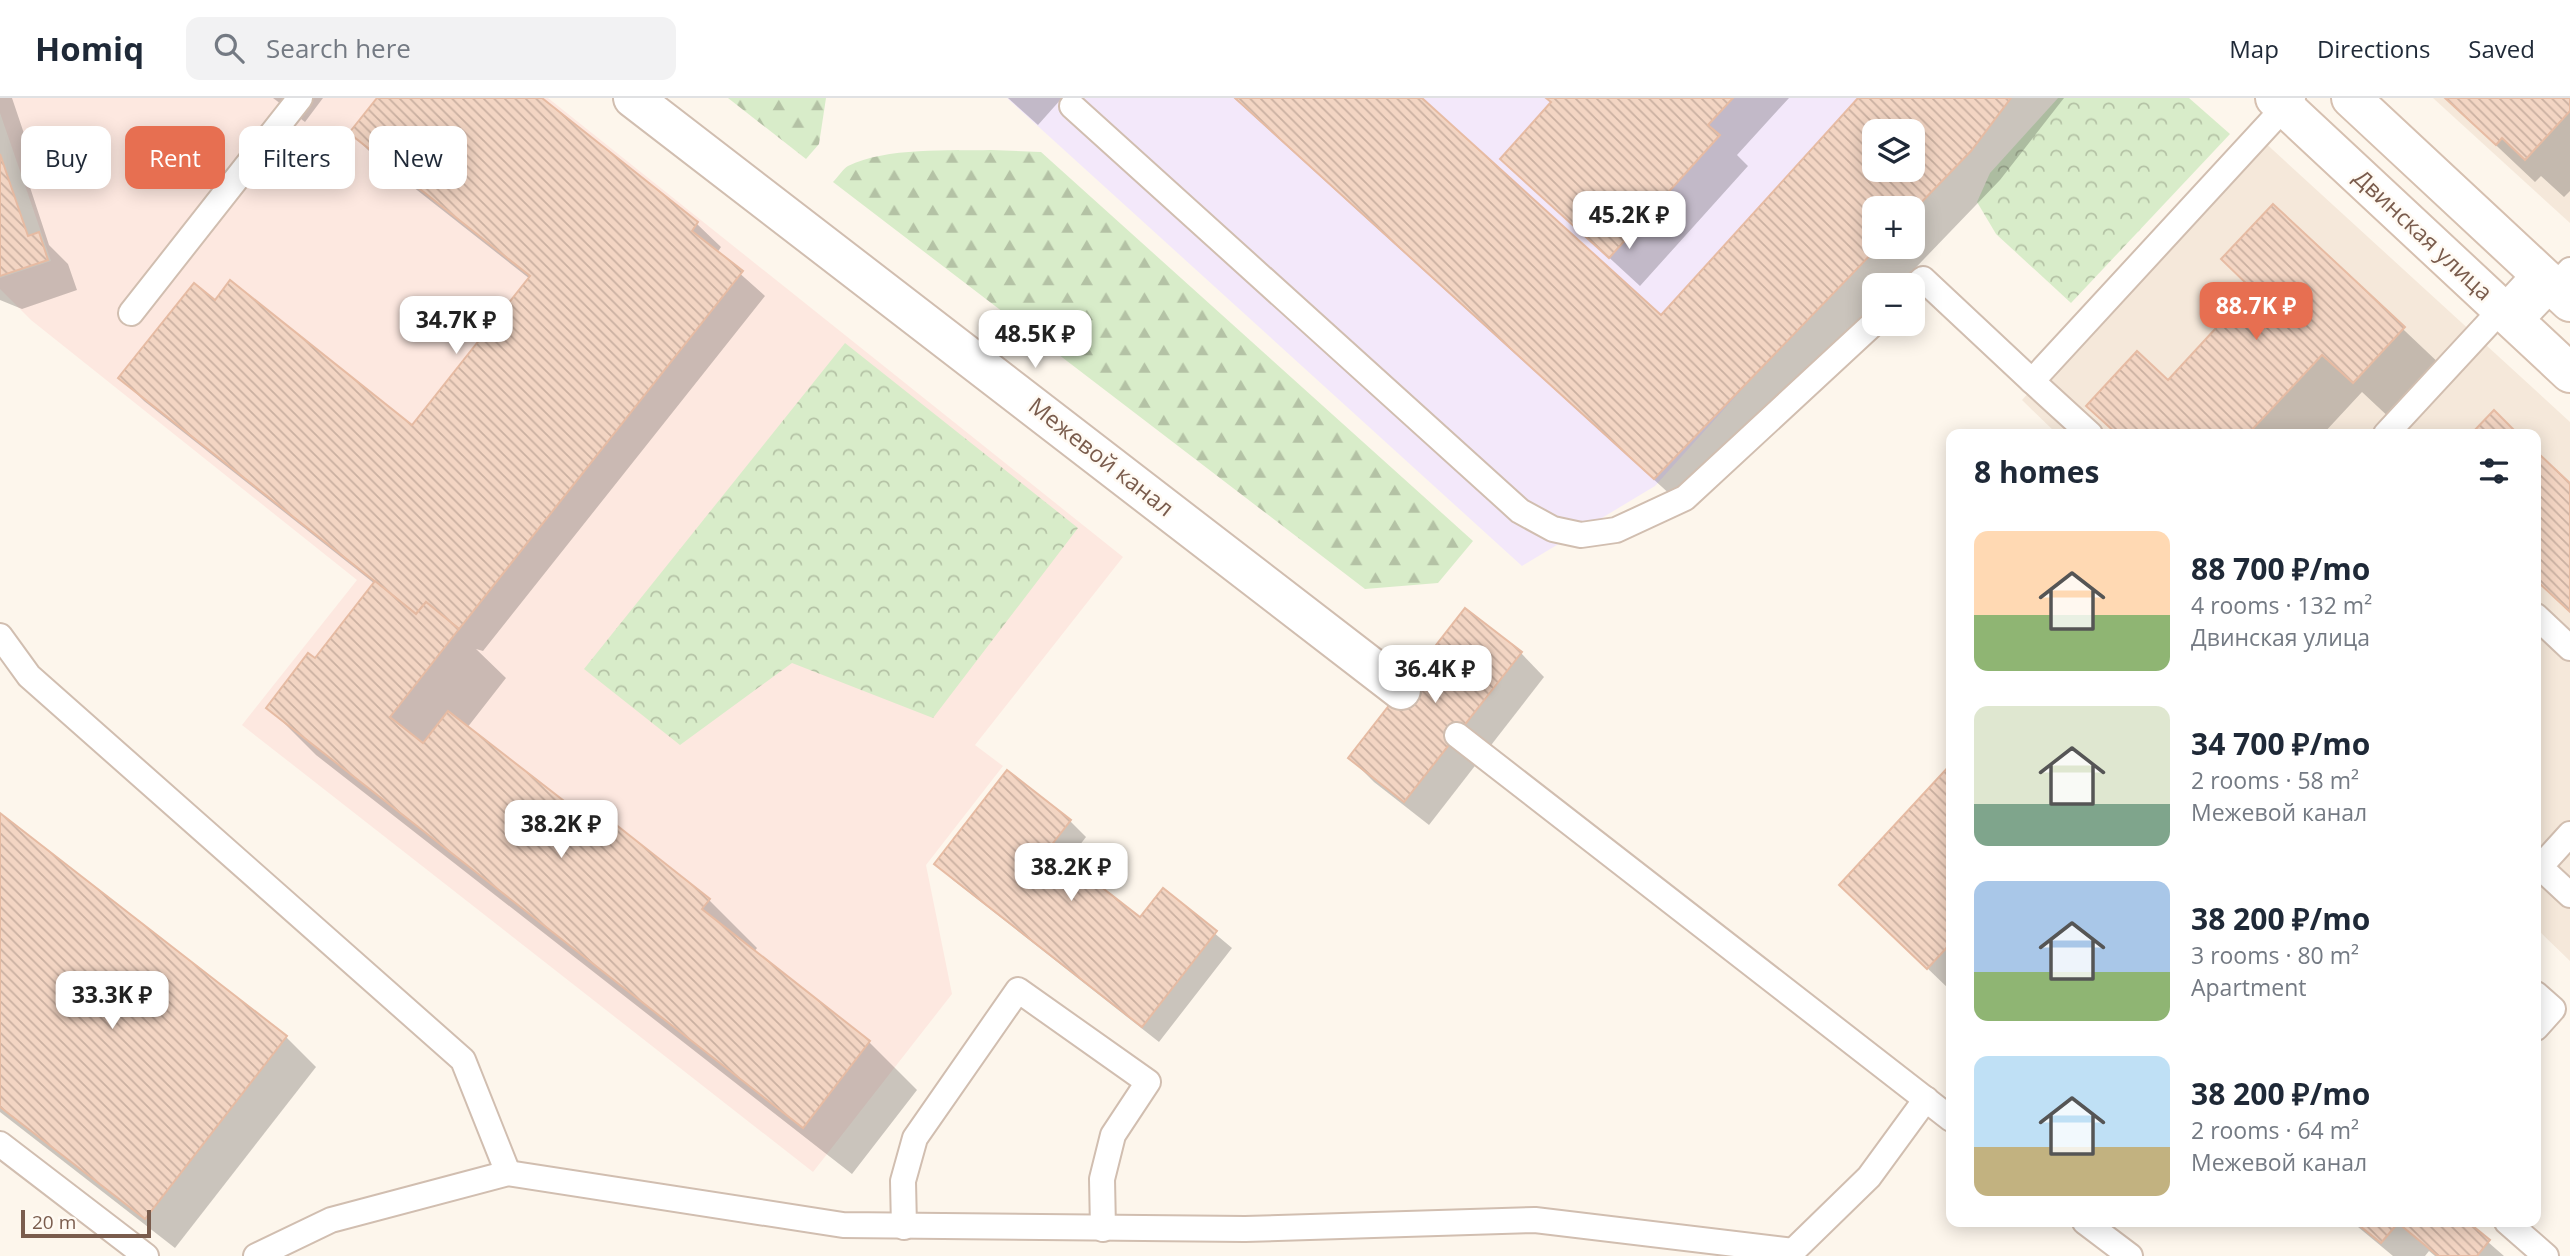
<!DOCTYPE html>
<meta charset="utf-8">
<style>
:root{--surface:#fff;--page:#f2f2f3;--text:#1f2937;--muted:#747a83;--line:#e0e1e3;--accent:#e76f51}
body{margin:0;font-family:"Open Sans",sans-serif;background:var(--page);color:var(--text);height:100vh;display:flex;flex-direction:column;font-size:26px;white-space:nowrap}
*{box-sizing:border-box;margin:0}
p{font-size:23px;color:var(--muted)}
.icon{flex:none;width:38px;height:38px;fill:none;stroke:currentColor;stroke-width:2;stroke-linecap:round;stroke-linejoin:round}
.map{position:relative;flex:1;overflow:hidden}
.sheet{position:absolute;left:1946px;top:331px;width:595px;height:798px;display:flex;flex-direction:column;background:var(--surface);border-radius:14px;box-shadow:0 4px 18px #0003}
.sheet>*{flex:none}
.hud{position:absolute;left:21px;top:28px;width:665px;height:63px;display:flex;gap:14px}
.buttons{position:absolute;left:1862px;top:21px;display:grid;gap:14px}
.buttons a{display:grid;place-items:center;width:63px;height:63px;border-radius:14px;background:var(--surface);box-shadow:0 4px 18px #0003;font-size:35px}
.scale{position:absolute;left:21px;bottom:18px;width:130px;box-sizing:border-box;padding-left:7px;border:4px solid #7a5c4d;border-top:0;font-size:19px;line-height:24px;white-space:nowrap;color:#7a5c4d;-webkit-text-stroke:5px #fffaf3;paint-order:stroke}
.price{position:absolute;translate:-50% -60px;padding:0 16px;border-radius:14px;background:#fff;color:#222;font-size:23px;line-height:46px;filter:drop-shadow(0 2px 4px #0008)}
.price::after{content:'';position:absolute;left:50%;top:42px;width:21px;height:16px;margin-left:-10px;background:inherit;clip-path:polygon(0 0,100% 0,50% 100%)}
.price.selected{background:var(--accent);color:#fff}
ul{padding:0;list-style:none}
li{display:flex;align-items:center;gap:21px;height:175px;padding:0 28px}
li span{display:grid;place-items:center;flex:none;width:196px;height:140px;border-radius:14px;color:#555}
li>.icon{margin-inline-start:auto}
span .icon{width:84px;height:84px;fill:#fffc;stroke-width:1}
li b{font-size:30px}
h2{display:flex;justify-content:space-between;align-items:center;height:84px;padding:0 28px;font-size:30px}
.chip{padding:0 24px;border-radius:14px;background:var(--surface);box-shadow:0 4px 18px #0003;font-size:24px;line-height:63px}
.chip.selected{background:var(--accent);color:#fff}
header{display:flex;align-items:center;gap:42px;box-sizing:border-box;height:98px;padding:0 35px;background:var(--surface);border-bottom:2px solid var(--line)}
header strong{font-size:33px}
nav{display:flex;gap:38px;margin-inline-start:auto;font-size:24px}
.search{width:490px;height:63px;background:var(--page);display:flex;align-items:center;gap:18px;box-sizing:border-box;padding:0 24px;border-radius:14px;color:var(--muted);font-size:26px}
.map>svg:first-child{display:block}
</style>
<header>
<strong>Homiq</strong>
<div class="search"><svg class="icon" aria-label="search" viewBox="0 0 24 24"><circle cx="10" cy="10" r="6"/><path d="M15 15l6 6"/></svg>Search here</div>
<nav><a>Map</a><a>Directions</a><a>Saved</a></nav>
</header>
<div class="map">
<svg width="2570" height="1158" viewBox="0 0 2570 1158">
<defs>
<pattern id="forest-firs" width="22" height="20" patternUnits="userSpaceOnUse" patternTransform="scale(1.75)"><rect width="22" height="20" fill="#d8ecc9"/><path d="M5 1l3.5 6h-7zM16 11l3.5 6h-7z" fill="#b4c2a5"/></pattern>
<pattern id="park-crowns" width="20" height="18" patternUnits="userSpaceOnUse" patternTransform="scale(1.75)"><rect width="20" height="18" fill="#d8ecc9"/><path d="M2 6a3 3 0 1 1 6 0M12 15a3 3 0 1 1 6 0" fill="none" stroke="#b4c2a5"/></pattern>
<pattern id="building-back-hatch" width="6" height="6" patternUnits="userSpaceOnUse" patternTransform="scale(1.75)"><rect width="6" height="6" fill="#f3d5c3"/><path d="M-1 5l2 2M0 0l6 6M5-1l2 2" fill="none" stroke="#cab0a1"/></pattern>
</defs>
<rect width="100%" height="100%" fill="#fdf6ec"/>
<!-- residential -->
<g fill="#f5e8da">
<polygon points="2433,0 2570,0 2570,125"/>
<polygon points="2261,41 2570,324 2570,863 2536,830 2536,336 2057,336 2022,302"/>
</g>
<!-- commercial -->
<polygon fill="#fde8e0" points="0,0 548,0 1123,459 975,647 1003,668 926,767 952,896 813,1074 242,627 357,482 31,222 0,191 0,180 51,163 0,15"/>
<!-- education -->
<path fill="#f3e8fa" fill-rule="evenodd" d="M1007 0H2005L1905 110H1874V145L1655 388 1522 468ZM1874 33H1913V72H1874Z"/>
<!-- forest -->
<g fill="url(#forest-firs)">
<polygon points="728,0 826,0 819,46 806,61"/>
<path d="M991 52 1041 54 1473 443 1438 485 1365 491 833 84C838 79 843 71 848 68 886 49 950 53 991 52Z"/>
</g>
<!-- park -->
<g fill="url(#park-crowns)">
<polygon points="2058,0 2189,0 2230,36 2071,205 1996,136 1977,104 1990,75"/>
<polygon points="845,245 1078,430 933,620 792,565 680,647 584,571"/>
</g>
<!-- shadow -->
<g fill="#0003" fill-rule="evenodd">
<polygon points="0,0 12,0 37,74 26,77 49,147 68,166 77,192 22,211 0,202"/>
<polygon points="273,0 323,0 305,24"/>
<polygon points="379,0 539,0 697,126 721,149 717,155 765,198 483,553 476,551 506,580 467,630 608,739 709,802 757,850 754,854 869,944 917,992 852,1076 316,657 268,609 315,562 375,486 144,303 121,280 216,204 413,329 530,181 375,59 351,35"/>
<polygon points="1008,0 1062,0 1038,27"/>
<path d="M1234 0H1420L1661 219 1861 0H2064L2000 82 1899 187H1874V213L1684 409ZM1874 33H1913V72H1874ZM1874 110H1913V149H1874Z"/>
<polygon points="1546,0 1789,0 1737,57 1748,68 1640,188 1502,61 1552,6"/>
<polygon points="2446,0 2570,0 2570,93 2564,99 2541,78 2535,84"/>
<polygon points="2273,108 2443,269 2393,323 2362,294 2323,336 2117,336 2088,307 2168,284 2253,192"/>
<polygon points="2536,355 2570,388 2570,513 2536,481"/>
<polygon points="1521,555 1544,579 1429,727 1374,684 1350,660"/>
<polygon points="1951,669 1951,893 1841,787"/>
<polygon points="0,717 286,939 316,969 175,1150 0,1014"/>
<polygon points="1070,723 1086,739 1066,765 1140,822 1163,792 1232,850 1159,944 953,782 936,766"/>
<polygon points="2352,1124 2465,1124 2504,1158 2435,1158 2429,1153 2425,1158 2393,1158"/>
</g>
<!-- building -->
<g fill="url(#building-back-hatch)" stroke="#e6bba3" stroke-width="2" fill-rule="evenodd">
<polygon points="377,0 542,0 698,124 692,133 743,173 459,531 426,504 416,516 118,280 194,185 215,202 230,182 412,327 530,178 349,35"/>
<path d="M1235 0H1422L1661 217 1858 0H2011L1971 53 1913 113V110H1874V149H1878L1654 381ZM1874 33H1913V72H1874Z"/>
<polygon points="1546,0 1733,0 1708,27 1720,37 1609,160 1500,61 1551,4"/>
<polygon points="2445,0 2570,0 2570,13 2525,62 2502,40 2496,47"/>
<polygon points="0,56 28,138 39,134 48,162 0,178"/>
<polygon points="2273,106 2405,229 2353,285 2322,257 2248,336 2117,336 2086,308 2137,253 2168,282 2252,191 2221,161"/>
<polygon points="2494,312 2518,336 2471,336"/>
<polygon points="2536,353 2570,385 2570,514 2536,482"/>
<polygon points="375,483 416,516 426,504 459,531 390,619 423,645 448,613 608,737 615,726 662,763 710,801 702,811 870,943 803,1030 266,610 308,555 315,560"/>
<polygon points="1465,510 1522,554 1404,704 1348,660"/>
<polygon points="1951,666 1951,845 1927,871 1839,787"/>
<polygon points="1007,672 1071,722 1050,749 1140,819 1163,790 1217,833 1142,929 934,766"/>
<polygon points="0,715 287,938 145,1121 0,1009"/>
<polygon points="2355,1124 2468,1124 2490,1142 2477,1158 2438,1158 2398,1125 2381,1145"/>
</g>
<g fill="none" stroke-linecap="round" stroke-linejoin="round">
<!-- lane casing -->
<g stroke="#d1beb0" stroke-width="28">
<g id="lane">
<polyline points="1072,8 1520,413 1553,431 1581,437 1616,432 1685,400 1874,225"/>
<polyline points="1913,190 1923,181 2032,283 2293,0"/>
<polyline points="131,215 300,0"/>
<polyline points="2518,226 2570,172"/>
<polyline points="2032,283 2090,336"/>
<polyline points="2386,336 2537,173"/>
<polyline points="2536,518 2570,550"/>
<polyline points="0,538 29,578 463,962 508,1075"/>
<polyline points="1457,637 1951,1021"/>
<polyline points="2570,736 2540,769 2570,797"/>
<polyline points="2536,896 2553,911 2536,930"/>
<polyline points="0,1046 146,1158"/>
<polyline points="2085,1124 2130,1158"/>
<polyline points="2507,1124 2546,1158"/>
<polyline points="904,1129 903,1083 915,1040 1018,892 1148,984 1113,1037 1102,1081 1103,1131"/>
<polyline points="256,1158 331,1122 508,1075 843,1127 1245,1131 1535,1122 1793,1153"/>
<polyline points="1792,1158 1793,1153 1869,1079 1926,1001"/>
</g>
</g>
<!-- street casing -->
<g stroke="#d1beb0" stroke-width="42">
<polyline id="street" points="633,0 1401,592"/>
</g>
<!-- secondary casing -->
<g stroke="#d6c0b0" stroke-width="42">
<g id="secondary">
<polyline points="2275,0 2570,275"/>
<polyline points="2351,0 2570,204"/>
</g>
</g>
<!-- lane -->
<use href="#lane" stroke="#fff" stroke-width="24"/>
<!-- street -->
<use href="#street" stroke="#fff" stroke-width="38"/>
<!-- secondary -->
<use href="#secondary" stroke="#fff" stroke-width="38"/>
</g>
<g text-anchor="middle" stroke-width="5" stroke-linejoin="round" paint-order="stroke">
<!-- street labels -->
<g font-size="23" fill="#7a5c4d" stroke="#fffaf3">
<text transform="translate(2423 137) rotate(43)" y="8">Двинская улица</text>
<text transform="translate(1101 359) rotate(38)" y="8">Межевой канал</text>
</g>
</g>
</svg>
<div class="buttons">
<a><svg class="icon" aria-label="layers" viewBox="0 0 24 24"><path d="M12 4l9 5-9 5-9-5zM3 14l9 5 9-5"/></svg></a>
<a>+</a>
<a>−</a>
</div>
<div class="scale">20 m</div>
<b class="price" style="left:1629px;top:153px">45.2K ₽</b>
<b class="price selected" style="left:2256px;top:244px">88.7K ₽</b>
<b class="price" style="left:456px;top:258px">34.7K ₽</b>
<b class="price" style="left:1035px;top:272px">48.5K ₽</b>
<b class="price" style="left:1435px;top:607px">36.4K ₽</b>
<b class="price" style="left:561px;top:762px">38.2K ₽</b>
<b class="price" style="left:1071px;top:805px">38.2K ₽</b>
<b class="price" style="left:112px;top:933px">33.3K ₽</b>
<div class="hud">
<a class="chip">Buy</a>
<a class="chip selected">Rent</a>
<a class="chip">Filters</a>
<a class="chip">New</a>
</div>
<section class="sheet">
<h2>8 homes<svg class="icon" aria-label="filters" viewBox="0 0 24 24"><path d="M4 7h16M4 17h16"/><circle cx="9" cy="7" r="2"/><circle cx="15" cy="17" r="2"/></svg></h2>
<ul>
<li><span style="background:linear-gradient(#ffd9b3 60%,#8fb573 0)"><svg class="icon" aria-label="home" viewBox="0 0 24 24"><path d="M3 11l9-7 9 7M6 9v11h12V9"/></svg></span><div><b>88 700 ₽/mo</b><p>4 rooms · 132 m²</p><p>Двинская улица</p></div></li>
<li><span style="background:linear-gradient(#dfe7d0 70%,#7fa58c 0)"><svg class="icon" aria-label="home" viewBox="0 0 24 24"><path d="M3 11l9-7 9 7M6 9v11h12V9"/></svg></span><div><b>34 700 ₽/mo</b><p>2 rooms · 58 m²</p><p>Межевой канал</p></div></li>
<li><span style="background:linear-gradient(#a9c7e8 65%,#8fb573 0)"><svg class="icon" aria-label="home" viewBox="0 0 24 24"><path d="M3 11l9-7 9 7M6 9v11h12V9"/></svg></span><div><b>38 200 ₽/mo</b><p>3 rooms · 80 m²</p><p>Apartment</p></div></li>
<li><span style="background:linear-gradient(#bfe0f5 65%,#c2b280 0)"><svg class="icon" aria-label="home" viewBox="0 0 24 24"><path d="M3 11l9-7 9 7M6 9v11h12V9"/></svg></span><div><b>38 200 ₽/mo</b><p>2 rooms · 64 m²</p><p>Межевой канал</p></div></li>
</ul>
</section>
</div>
